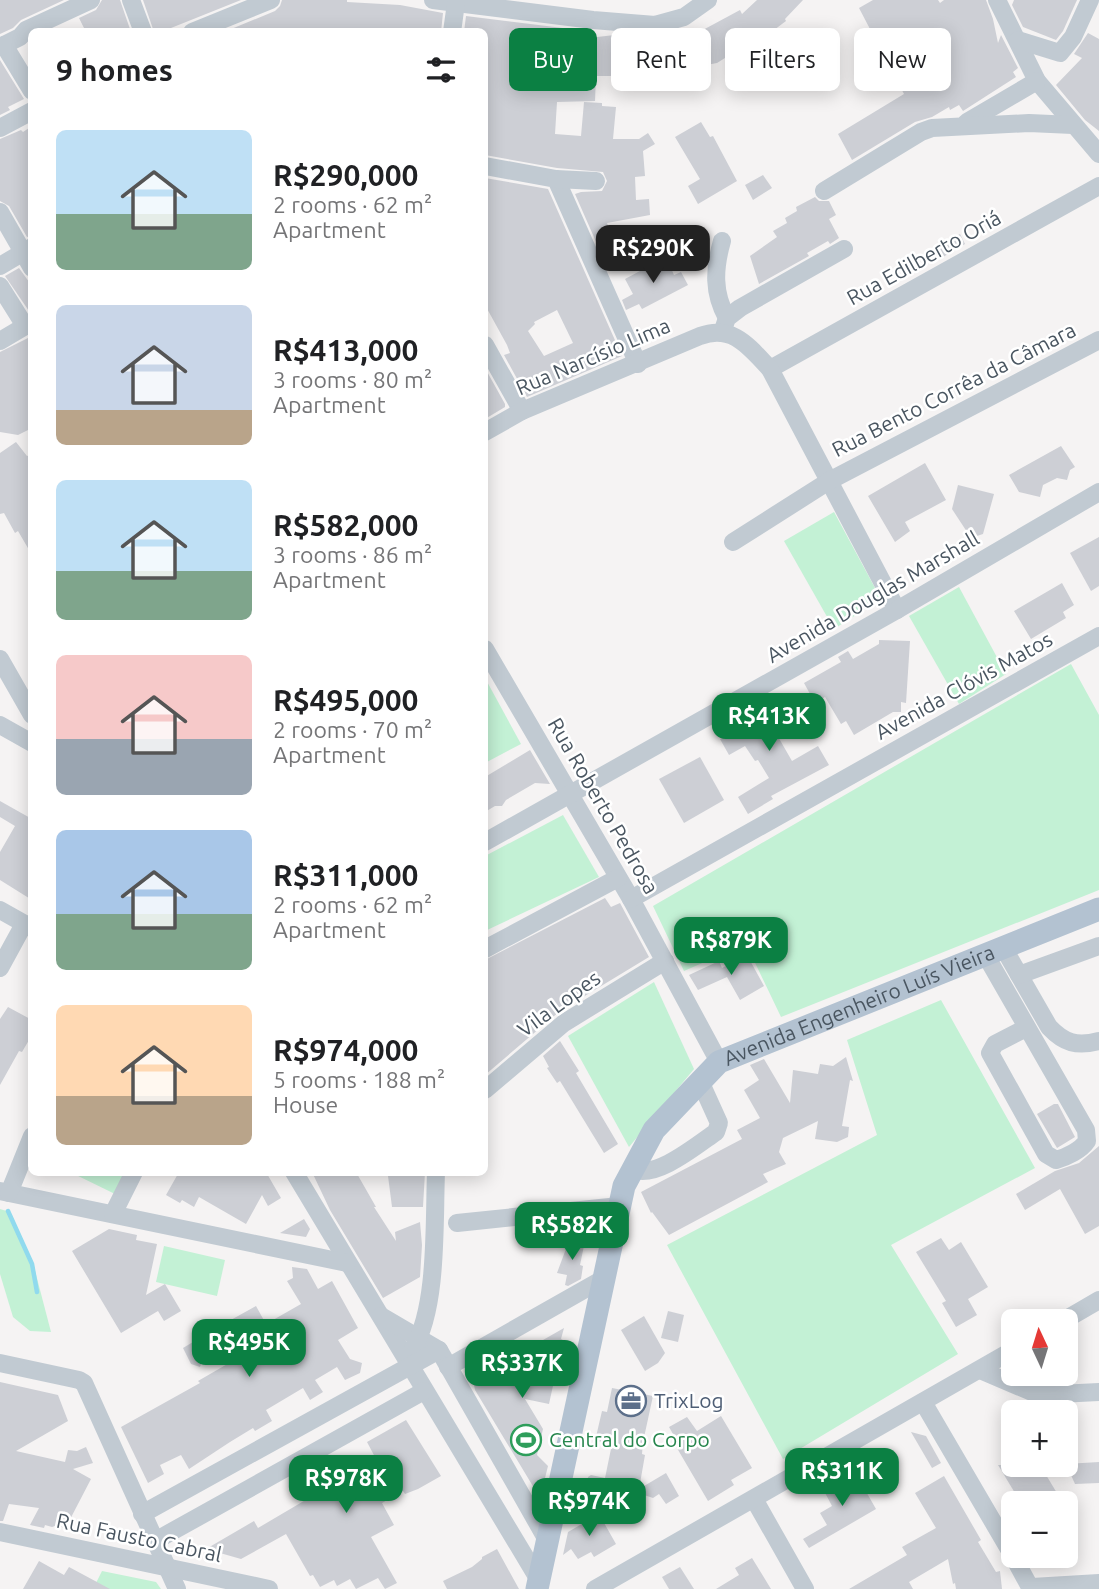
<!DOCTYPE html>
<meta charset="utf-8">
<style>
:root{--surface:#fff;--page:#f6f6f6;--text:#202124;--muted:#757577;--accent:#0b8043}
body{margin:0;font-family:Ubuntu,sans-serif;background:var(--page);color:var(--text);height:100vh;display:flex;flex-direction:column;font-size:26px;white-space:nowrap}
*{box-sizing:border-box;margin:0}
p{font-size:23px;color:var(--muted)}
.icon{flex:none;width:38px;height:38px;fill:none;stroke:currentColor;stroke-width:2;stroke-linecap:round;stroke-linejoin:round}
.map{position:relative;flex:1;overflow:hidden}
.drawer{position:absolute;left:28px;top:28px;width:460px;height:1148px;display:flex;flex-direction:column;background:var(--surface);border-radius:10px;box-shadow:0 4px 18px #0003}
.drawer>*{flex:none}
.banner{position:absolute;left:509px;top:28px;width:485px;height:63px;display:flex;gap:14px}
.needle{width:46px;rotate:356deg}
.buttons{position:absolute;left:1001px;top:1309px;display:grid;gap:14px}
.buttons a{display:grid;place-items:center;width:77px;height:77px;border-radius:10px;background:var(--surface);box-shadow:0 4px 18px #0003;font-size:35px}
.price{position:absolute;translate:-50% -60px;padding:0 16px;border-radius:14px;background:var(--accent);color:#fff;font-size:23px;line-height:46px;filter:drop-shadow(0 2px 4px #0008)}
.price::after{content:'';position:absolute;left:50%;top:42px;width:21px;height:16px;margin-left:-10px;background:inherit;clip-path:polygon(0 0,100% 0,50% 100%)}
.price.selected{background:#222;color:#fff}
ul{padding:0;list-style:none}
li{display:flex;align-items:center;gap:21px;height:175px;padding:0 28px}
li span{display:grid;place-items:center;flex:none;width:196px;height:140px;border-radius:10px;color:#555}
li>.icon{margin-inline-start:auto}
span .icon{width:84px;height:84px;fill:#fffc;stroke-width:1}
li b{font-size:30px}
h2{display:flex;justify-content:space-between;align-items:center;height:84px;padding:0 28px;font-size:30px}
.tag{padding:0 24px;border-radius:10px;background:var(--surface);box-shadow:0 4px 18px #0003;font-size:24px;line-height:63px}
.tag.selected{background:var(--accent);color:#fff}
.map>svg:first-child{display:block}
</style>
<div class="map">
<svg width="1099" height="1589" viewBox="0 0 1099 1589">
<rect width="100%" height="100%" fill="#f5f3f3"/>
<!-- green -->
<g fill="#c3f1d5">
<polygon points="834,512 881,599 834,629 784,541"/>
<polygon points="959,587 1006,674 959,704 909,616"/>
<polygon points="1071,664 1099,715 1099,890 781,1017 746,944 684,971 653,906"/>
<polygon points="485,678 521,744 485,763"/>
<polygon points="563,815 599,877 485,931 485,856"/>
<polygon points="654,982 694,1069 629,1147 568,1036"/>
<polygon points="941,1000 1035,1168 891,1245 958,1354 783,1459 667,1245 877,1135 847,1040"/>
<polygon points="72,1173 126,1173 115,1194"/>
<polygon points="0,1209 10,1212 33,1263 51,1332 30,1331 13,1317 0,1274"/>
<polygon points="164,1246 225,1260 217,1296 156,1282"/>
<polygon points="102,1571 156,1582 161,1589 93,1589"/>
</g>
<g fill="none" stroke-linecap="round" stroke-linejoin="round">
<!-- stream -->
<polyline stroke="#90daee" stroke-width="4.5" points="8,1211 32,1264 37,1292"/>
</g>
<!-- building -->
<g fill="#cdcfd5" fill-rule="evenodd">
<polygon points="0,0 64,0 21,20 13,28 0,34"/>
<polygon points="102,0 120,0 131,32 86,32 79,18 96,10"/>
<polygon points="143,0 241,0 161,32 154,32"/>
<polygon points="282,0 347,0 347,2 400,5 443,13 441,32 224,32 275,11 280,6"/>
<polygon points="757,0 803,0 785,19 786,21 770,33 767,29 747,39 749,43 717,63 658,74 659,82 642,87 626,89 625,76 594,76 594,52 569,49 566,76 596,77 595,101 557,102 555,134 581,136 584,102 602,103 602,106 616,107 613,139 639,139 648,133 655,144 643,151 645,176 635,177 636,200 649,199 650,215 607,223 613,238 597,244 575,194 581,192 602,191 607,181 603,172 557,168 485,155 485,32 464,32 466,16 579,30 580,39 623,34 650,36 651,42 660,40 661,46 705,39 701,31 740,10 742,14"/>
<polygon points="873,0 938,0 940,3 944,0 986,0 993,19 998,43 1001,35 1018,68 1013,72 1016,77 963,111 959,105 950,110 949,107 932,117 915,122 852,160 838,134 904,94 859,8"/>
<polygon points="1014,0 1077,0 1063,31 1056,40 1023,27 1012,5"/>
<polygon points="1088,33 1099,39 1099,131 1085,120 1056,85 1082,58 1074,54"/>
<polygon points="0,60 24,99 8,107 10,110 0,115"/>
<polygon points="701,122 710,137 713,136 737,181 698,204 688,186 700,179 675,137"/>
<polygon points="32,126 32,236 27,237 9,206 0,201 0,139 21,130 23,132"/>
<polygon points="763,175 772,188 753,200 745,185"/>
<path d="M485 178 548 189 622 356 527 397 504 355 510 353 507 345 485 305ZM557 310 573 343 544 356 528 331 535 324 534 322Z"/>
<polygon points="815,197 819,201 829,201 836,215 829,219 839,238 830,244 828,241 807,253 809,256 759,284 750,256 777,237 773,231 787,223 785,218 797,211 796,207"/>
<polygon points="960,234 965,244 943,257 938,247"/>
<polygon points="666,257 674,275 681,272 688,285 642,309 639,304 626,310 622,300 633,294 625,279"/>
<polygon points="19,268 32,286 32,311 29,311 5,276"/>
<polygon points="32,336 32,428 18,435 0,432 0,352"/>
<polygon points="485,368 505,404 505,407 485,419 485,392 487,391"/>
<polygon points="16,442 27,456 32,454 32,555 18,531 15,533 4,513 0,514 0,453"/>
<polygon points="1061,446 1075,467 1070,470 1067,480 1057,478 1043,485 1040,497 1019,492 1009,475"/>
<polygon points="925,463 946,500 905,522 910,531 895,542 868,496"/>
<polygon points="958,485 994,494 983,534 971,538 952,509"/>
<polygon points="1099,537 1099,586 1091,591 1070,553"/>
<polygon points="1062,583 1074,605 1063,612 1066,618 1031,639 1014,611"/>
<polygon points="879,640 910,641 906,703 901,702 901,712 893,712 854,735 846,721 841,724 825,697 815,703 804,683 841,662 838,657 848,651 853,659 879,644"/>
<polygon points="775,693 786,712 769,721 792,761 818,746 829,765 771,796 773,799 748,814 738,797 769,778 758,760 755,761 745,746 729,755 720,739 727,736 722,728 764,704 762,701"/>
<polygon points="530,750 550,784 535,783 506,800 502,806 495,806 485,812 485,777"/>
<polygon points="700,757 724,800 684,823 659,779"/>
<polygon points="0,801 32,819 32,900 0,880 0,852 15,826 0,817"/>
<polygon points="605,898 611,907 620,903 649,957 560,1011 485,1075 485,960"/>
<polygon points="747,955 764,986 740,1000 727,977 698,990 689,975 719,961 722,968"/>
<polygon points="8,1007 32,1020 32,1035 22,1052 19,1051 0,1085 0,1019"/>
<polygon points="560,1041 579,1071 576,1073 618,1144 604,1153 560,1081 557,1083 547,1068 549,1067 543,1056"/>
<polygon points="846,1057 853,1081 850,1080 842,1126 849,1127 848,1137 837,1142 815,1139 818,1121 783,1138 779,1152 786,1164 763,1174 768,1182 669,1235 652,1212 651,1213 641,1192 742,1139 737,1130 760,1118 744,1090 759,1080 750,1065 764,1059 790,1103 793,1070 818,1074 820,1064 833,1066"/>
<polygon points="1054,1104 1058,1104 1075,1137 1057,1148 1037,1114"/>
<polygon points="1099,1146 1099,1226 1085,1234 1060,1189 1025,1210 1016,1194 1055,1171 1079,1163"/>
<polygon points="179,1172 266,1172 281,1198 268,1206 262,1195 246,1224 199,1197 194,1207 182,1200 180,1203 166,1195"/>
<polygon points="312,1172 356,1172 376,1207 374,1207 396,1241 395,1232 420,1222 422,1245 420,1277 383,1298 330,1210"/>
<polygon points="393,1172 425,1172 423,1207 392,1207 388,1176 393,1175"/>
<polygon points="304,1219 310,1229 306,1237 280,1233"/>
<polygon points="109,1229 137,1235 136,1240 157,1244 146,1295 165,1284 181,1311 164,1321 158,1311 121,1333 72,1251"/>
<polygon points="570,1238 585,1241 580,1265 583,1266 581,1279 568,1286 565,1285 567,1275 557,1273"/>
<polygon points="941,1238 949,1250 961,1242 988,1287 968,1299 977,1315 956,1327 942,1303 946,1301 916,1252"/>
<polygon points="292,1267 307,1269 318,1289 332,1281 358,1328 338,1340 350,1359 362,1363 360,1373 345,1380 337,1367 315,1380 323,1392 310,1400 303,1388 266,1410 272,1421 255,1431 253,1428 230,1442 189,1469 181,1455 160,1465 164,1474 148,1483 121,1427 200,1383 198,1381 236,1359 220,1326 256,1306 266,1324 301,1304 287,1281 293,1278"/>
<polygon points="668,1311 684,1315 678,1342 661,1338"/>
<polygon points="644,1316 665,1353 658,1363 645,1371 621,1330"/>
<polygon points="564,1328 561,1339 563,1340 549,1404 525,1399 543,1429 537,1455 548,1466 544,1482 534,1488 475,1390 473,1380"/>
<polygon points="193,1342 203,1359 200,1367 191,1364 183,1348"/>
<polygon points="0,1382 58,1395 68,1421 16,1451 65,1462 68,1450 77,1451 86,1447 93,1463 73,1469 91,1479 65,1529 58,1525 52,1527 45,1525 44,1528 30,1525 39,1508 9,1504 3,1521 0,1521"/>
<polygon points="612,1388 653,1396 643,1442 642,1454 645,1455 639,1489 666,1473 679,1496 666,1504 659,1494 653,1498 644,1495 640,1512 585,1501 586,1497 584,1497 588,1477 591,1475 605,1478 612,1444 595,1441 602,1411 607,1412"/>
<polygon points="721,1416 752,1468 731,1480 734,1485 708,1501 674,1443 677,1441 669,1427 687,1417 697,1431"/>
<polygon points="406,1420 441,1476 418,1489 405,1494 403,1491 382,1503 394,1525 371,1537 397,1583 385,1589 378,1578 356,1589 350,1579 337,1586 334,1580 320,1587 313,1575 310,1576 286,1534 241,1559 206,1549 254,1521 258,1528 314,1495 306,1480 315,1474 324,1489 376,1459 367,1442"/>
<polygon points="911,1432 926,1436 941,1463 932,1468"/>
<polygon points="1099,1462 1099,1483 1075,1484 1066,1464"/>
<polygon points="998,1465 1040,1465 1063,1503 1021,1503"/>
<polygon points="850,1474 856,1483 860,1481 876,1509 809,1548 803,1539 827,1525 820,1513 832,1506 823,1489"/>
<polygon points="944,1476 981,1540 978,1542 996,1572 1000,1571 1002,1589 956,1589 955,1583 953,1584 948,1559 909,1582 913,1589 849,1589 907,1555 902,1547 936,1528 915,1493"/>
<polygon points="599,1514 616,1544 594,1557 591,1552 578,1559 571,1549 563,1555 568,1532"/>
<polygon points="497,1549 519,1589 447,1589 443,1581 472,1567 482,1559 482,1557"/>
<polygon points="752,1558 771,1589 716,1589 739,1575 735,1568"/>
<polygon points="39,1561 64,1575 69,1567 110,1589 23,1589"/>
<polygon points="680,1567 694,1589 669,1589 662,1577"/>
</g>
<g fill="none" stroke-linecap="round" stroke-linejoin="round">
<!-- minor -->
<g stroke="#c1cad2" stroke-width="18">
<polyline points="131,0 143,32"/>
<polyline points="433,0 593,20 655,25 684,17 708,0"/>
<polyline points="997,0 1037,81 1099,154"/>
<polyline points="192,32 271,0"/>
<polyline points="452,32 456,3"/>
<polyline points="1018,40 1060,53 1073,37 1090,0"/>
<polyline points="4,45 32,91"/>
<polyline points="0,47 20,37 26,30 91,0"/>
<polyline points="967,122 1037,81"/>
<polyline points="0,128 32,111"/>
<polyline points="485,166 556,179 638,364"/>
<polyline points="556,179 596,181"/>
<polyline points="824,191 921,132 932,128 1029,123 1073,125"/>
<polyline points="0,212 32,268"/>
<path d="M722 241C714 269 713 293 727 318"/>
<polyline points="0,266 32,247"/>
<polyline points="0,286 25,326"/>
<polyline points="722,333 727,318 740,308 844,249"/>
<polyline points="0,341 32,322"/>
<polyline points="485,345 522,411"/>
<polyline points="770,369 1099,186"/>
<path d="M485 432 522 411 700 336C733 324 749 347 770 369L897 610"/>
<polyline points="733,542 829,481 1099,340"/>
<polyline points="485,649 631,899 719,1062"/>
<polyline points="0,659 32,715"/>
<polyline points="0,725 32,743"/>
<polyline points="485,842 897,610 1099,492"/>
<polyline points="631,899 1099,636"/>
<polyline points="0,910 32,928"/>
<path d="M1003 947 1049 1027C1064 1043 1077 1047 1099 1041"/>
<polyline points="485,949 618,878"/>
<path d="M985 954 1086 1130 1087 1141C1081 1150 1067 1157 1056 1160L1046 1154 990 1053 995 1044 1026 1028"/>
<polyline points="0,968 24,924"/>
<polyline points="1019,975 1099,946"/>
<polyline points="485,1090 564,1023 665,961"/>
<path d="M633 1169C655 1180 697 1145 716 1132L719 1123 700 1081"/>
<polyline points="294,1172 539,1580"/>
<polyline points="0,1191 347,1263"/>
<polyline points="9,1193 32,1136"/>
<polyline points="113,1214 134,1172"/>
<polyline points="457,1223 619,1206"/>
<polyline points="381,1316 439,1350 547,1540"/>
<polyline points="1063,1321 1099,1300"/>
<path d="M413 1348C438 1308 434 1221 436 1172"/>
<polyline points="0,1363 79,1380 84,1383 177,1589"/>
<polyline points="448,1367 603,1279"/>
<polyline points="980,1370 1039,1395 1099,1392"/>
<polyline points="923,1402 1013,1556"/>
<polyline points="754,1499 805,1589"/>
<polyline points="142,1514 439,1350"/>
<polyline points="0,1532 269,1589"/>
<polyline points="155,1541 424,1391"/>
<polyline points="1013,1556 1031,1589"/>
<polyline points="1032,1587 1099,1583"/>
<polyline points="595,1589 1013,1350"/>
</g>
<!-- major -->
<path stroke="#b3c2d1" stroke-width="23" id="s1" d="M537 1589 624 1186 654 1130 719 1062 1099 909"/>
</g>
<!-- icons -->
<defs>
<g id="office-ring" transform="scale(1.575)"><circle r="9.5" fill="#fff" stroke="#5c6f8a" stroke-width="1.5"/><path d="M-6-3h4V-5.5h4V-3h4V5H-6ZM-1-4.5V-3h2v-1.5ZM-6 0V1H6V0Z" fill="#5c6f8a"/></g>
<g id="stadium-ring" transform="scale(1.575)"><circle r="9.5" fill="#fff" stroke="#2e9e5b" stroke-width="1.5"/><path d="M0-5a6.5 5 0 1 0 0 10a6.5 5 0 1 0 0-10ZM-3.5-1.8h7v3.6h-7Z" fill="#2e9e5b"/></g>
</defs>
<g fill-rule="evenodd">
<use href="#office-ring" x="631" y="1401"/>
<use href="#stadium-ring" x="526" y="1440"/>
</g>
<g text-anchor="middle" stroke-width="5" stroke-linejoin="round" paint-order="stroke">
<!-- street labels -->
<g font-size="21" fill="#4a5661" stroke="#fff">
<text transform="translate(924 258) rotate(-29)" y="7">Rua Edilberto Oriá</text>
<text transform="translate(593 357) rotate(-23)" y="7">Rua Narcísio Lima</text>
<text transform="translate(954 390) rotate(-27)" y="7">Rua Bento Corrêa da Câmara</text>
<text transform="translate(873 597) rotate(-30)" y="7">Avenida Douglas Marshall</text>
<text transform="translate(964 686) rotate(-29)" y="7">Avenida Clóvis Matos</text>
<text transform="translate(603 806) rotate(60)" y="7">Rua Roberto Pedrosa</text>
<text transform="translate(559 1004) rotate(-36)" y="7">Vila Lopes</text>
<text dy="7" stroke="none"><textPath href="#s1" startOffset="721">Avenida Engenheiro Luís Vieira</textPath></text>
<text transform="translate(139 1538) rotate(12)" y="7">Rua Fausto Cabral</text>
</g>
<!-- service labels -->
<g font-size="21" fill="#4e5e75" stroke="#fff" text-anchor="start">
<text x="654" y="1408">TrixLog</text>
</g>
<!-- leisure labels -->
<g font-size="21" fill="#27864d" stroke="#fff" text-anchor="start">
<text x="549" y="1447">Central do Corpo</text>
</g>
</g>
</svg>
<div class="buttons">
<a><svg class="needle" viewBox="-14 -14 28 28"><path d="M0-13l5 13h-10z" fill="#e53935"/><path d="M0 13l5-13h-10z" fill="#757577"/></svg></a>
<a>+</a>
<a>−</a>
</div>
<b class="price selected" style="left:653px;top:285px">R$290K</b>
<b class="price" style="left:769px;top:753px">R$413K</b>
<b class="price" style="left:731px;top:977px">R$879K</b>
<b class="price" style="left:572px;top:1262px">R$582K</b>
<b class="price" style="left:249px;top:1379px">R$495K</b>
<b class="price" style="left:522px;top:1400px">R$337K</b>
<b class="price" style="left:842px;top:1508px">R$311K</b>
<b class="price" style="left:346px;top:1515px">R$978K</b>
<b class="price" style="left:589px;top:1538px">R$974K</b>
<div class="banner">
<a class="tag selected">Buy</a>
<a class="tag">Rent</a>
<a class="tag">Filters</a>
<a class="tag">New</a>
</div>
<section class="drawer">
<h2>9 homes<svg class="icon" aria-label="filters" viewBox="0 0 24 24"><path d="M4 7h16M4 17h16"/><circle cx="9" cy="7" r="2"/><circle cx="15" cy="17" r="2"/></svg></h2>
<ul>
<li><span style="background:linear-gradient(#bfe0f5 60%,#7fa58c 0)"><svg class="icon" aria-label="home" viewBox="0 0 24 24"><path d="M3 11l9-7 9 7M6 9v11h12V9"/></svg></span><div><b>R$290,000</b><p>2 rooms · 62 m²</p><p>Apartment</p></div></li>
<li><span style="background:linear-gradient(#c9d6e8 75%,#b9a48a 0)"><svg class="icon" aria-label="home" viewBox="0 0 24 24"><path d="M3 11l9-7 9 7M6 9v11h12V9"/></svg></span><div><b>R$413,000</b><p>3 rooms · 80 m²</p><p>Apartment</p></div></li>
<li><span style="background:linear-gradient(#bfe0f5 65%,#7fa58c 0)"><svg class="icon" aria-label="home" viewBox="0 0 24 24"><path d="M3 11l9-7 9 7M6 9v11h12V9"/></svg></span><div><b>R$582,000</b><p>3 rooms · 86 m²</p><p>Apartment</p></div></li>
<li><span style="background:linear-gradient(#f6c9c9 60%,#9aa5b1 0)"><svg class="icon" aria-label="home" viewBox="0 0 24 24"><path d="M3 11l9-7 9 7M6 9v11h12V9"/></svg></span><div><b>R$495,000</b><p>2 rooms · 70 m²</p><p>Apartment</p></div></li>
<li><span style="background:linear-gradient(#a9c7e8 60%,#7fa58c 0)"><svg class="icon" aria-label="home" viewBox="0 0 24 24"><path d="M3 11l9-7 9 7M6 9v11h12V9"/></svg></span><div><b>R$311,000</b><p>2 rooms · 62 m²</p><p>Apartment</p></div></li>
<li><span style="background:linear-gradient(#ffd9b3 65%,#b9a48a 0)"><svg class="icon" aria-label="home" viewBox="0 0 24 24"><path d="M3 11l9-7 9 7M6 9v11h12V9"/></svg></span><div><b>R$974,000</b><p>5 rooms · 188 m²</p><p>House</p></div></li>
</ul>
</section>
</div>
